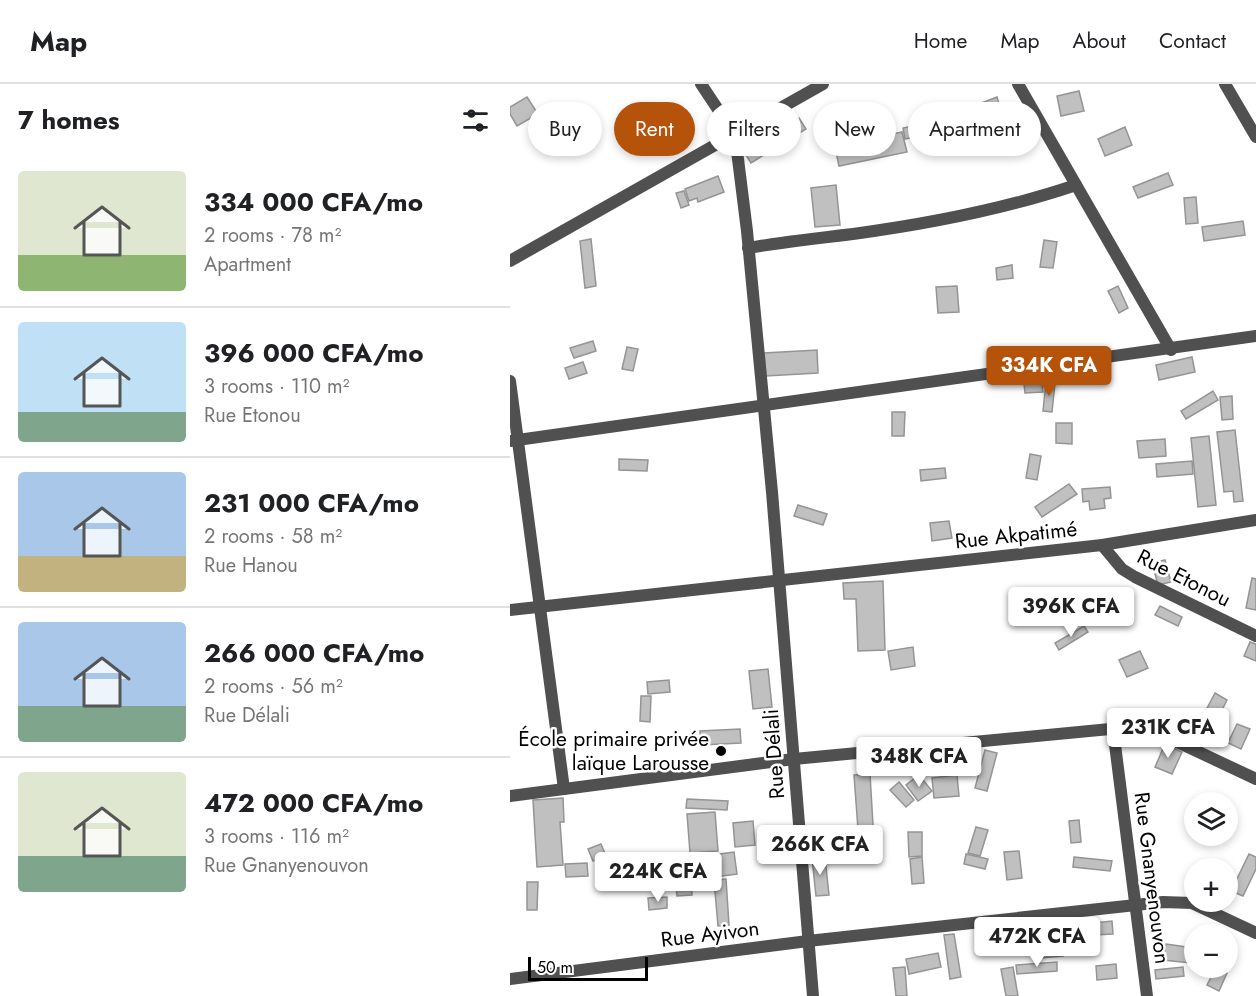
<!DOCTYPE html>
<meta charset="utf-8">
<style>
:root{--surface:#fff;--page:#f2f2f2;--text:#202124;--muted:#757577;--line:#e0e0e0;--accent:#b45309}
body{margin:0;font-family:Jost,sans-serif;background:var(--page);color:var(--text);height:100vh;display:flex;flex-direction:column;font-size:22px;white-space:nowrap}
*{box-sizing:border-box;margin:0}
p{font-size:20px;color:var(--muted)}
.icon{flex:none;width:33px;height:33px;fill:none;stroke:currentColor;stroke-width:2;stroke-linecap:round;stroke-linejoin:round}
.map{position:relative;flex:1;overflow:hidden}
.drawer{display:flex;flex-direction:column;background:var(--surface);width:510px}
.drawer>*{flex:none}
.hud{position:absolute;left:18px;top:18px;width:570px;height:54px;display:flex;gap:12px}
.controls{position:absolute;left:674px;top:708px;display:grid;gap:12px}
.controls a{display:grid;place-items:center;width:54px;height:54px;border-radius:50%;background:var(--surface);box-shadow:0 3px 9px #0003;font-size:30px}
.scale{position:absolute;left:18px;bottom:15px;width:120px;box-sizing:border-box;padding-left:6px;border:3px solid #000;border-top:0;font-size:16px;line-height:21px;white-space:nowrap;color:#000;-webkit-text-stroke:4px #fff;paint-order:stroke}
.price{position:absolute;translate:-50% -51px;padding:0 14px;border-radius:6px;background:#fff;color:#222;font-size:20px;line-height:39px;filter:drop-shadow(0 2px 3px #0008)}
.price::after{content:'';position:absolute;left:50%;top:36px;width:18px;height:14px;margin-left:-9px;background:inherit;clip-path:polygon(0 0,100% 0,50% 100%)}
.price.current{background:var(--accent);color:#fff}
ul{padding:0;list-style:none}
li{display:flex;align-items:center;gap:18px;height:150px;padding:0 18px}
li+li{border-top:2px solid var(--line)}
li span{display:grid;place-items:center;flex:none;width:168px;height:120px;border-radius:6px;color:#555}
li>.icon{margin-inline-start:auto}
span .icon{width:72px;height:72px;fill:#fffc;stroke-width:1}
li b{font-size:26px}
h2{display:flex;justify-content:space-between;align-items:center;height:72px;padding:0 18px;font-size:26px}
.chip{padding:0 21px;border-radius:27px;background:var(--surface);box-shadow:0 3px 9px #0003;font-size:21px;line-height:54px}
.chip.current{background:var(--accent);color:#fff}
header{display:flex;align-items:center;gap:36px;box-sizing:border-box;height:84px;padding:0 30px;background:var(--surface);border-bottom:2px solid var(--line)}
header strong{font-size:28px}
nav{display:flex;gap:33px;margin-inline-start:auto;font-size:21px}
main{display:flex;flex:1;min-height:0}
.map>svg:first-child{display:block}
</style>
<header>
<strong>Map</strong>
<nav><a>Home</a><a>Map</a><a>About</a><a>Contact</a></nav>
</header>
<main>
<section class="drawer">
<h2>7 homes<svg class="icon" aria-label="filters" viewBox="0 0 24 24"><path d="M4 7h16M4 17h16"/><circle cx="9" cy="7" r="2"/><circle cx="15" cy="17" r="2"/></svg></h2>
<ul>
<li><span style="background:linear-gradient(#dfe7d0 70%,#8fb573 0)"><svg class="icon" aria-label="home" viewBox="0 0 24 24"><path d="M3 11l9-7 9 7M6 9v11h12V9"/></svg></span><div><b>334 000 CFA/mo</b><p>2 rooms · 78 m²</p><p>Apartment</p></div></li>
<li><span style="background:linear-gradient(#bfe0f5 75%,#7fa58c 0)"><svg class="icon" aria-label="home" viewBox="0 0 24 24"><path d="M3 11l9-7 9 7M6 9v11h12V9"/></svg></span><div><b>396 000 CFA/mo</b><p>3 rooms · 110 m²</p><p>Rue Etonou</p></div></li>
<li><span style="background:linear-gradient(#a9c7e8 70%,#c2b280 0)"><svg class="icon" aria-label="home" viewBox="0 0 24 24"><path d="M3 11l9-7 9 7M6 9v11h12V9"/></svg></span><div><b>231 000 CFA/mo</b><p>2 rooms · 58 m²</p><p>Rue Hanou</p></div></li>
<li><span style="background:linear-gradient(#a9c7e8 70%,#7fa58c 0)"><svg class="icon" aria-label="home" viewBox="0 0 24 24"><path d="M3 11l9-7 9 7M6 9v11h12V9"/></svg></span><div><b>266 000 CFA/mo</b><p>2 rooms · 56 m²</p><p>Rue Délali</p></div></li>
<li><span style="background:linear-gradient(#dfe7d0 70%,#7fa58c 0)"><svg class="icon" aria-label="home" viewBox="0 0 24 24"><path d="M3 11l9-7 9 7M6 9v11h12V9"/></svg></span><div><b>472 000 CFA/mo</b><p>3 rooms · 116 m²</p><p>Rue Gnanyenouvon</p></div></li>
</ul>
</section>
<div class="map">
<svg width="746" height="912" viewBox="0 0 746 912">
<rect width="100%" height="100%" fill="#fff"/>
<!-- building -->
<g fill="#c0c0c0" stroke="#949494" stroke-width="1.5">
<polygon points="569,7 574,27 551,32 547,12"/>
<polygon points="17,13 28,30 7,42 0,30 0,23"/>
<polygon points="487,13 490,23 464,32 461,23"/>
<polygon points="325,32 328,60 314,62 311,33"/>
<polygon points="289,34 296,45 241,79 234,68"/>
<polygon points="458,34 467,50 456,56 447,39"/>
<polygon points="408,41 410,52 395,55 393,44"/>
<polygon points="615,43 622,61 595,72 588,55"/>
<polygon points="392,48 397,68 329,82 325,63"/>
<polygon points="658,89 663,101 628,114 623,103"/>
<polygon points="208,92 214,108 188,118 187,114 179,117 175,105"/>
<polygon points="326,101 330,141 305,143 301,104"/>
<polygon points="174,107 179,121 171,124 166,109"/>
<polygon points="686,113 688,139 676,140 674,114"/>
<polygon points="733,137 735,151 694,157 692,143"/>
<polygon points="81,155 86,202 75,204 70,157"/>
<polygon points="534,156 547,158 543,184 530,183"/>
<polygon points="502,181 503,194 487,196 486,184"/>
<polygon points="447,202 449,228 428,229 426,203"/>
<polygon points="608,202 618,224 609,229 598,207"/>
<polygon points="83,257 86,267 64,274 60,264"/>
<polygon points="117,263 128,265 123,287 112,285"/>
<polygon points="307,266 308,289 256,292 254,269"/>
<polygon points="682,273 685,288 649,296 646,281"/>
<polygon points="73,278 77,289 59,295 55,284"/>
<polygon points="536,298 545,299 542,328 533,327"/>
<polygon points="532,299 533,308 515,309 514,300"/>
<polygon points="703,307 708,316 676,335 671,327"/>
<polygon points="722,312 723,335 712,336 710,313"/>
<polygon points="382,328 395,328 394,352 382,352"/>
<polygon points="546,339 562,339 562,360 546,359"/>
<polygon points="725,346 733,417 724,418 723,407 714,408 707,348"/>
<polygon points="699,352 706,421 688,423 681,354"/>
<polygon points="655,355 656,372 629,374 627,357"/>
<polygon points="520,370 531,372 527,396 516,394"/>
<polygon points="109,375 138,376 137,387 109,386"/>
<polygon points="682,377 683,390 647,393 646,380"/>
<polygon points="435,384 436,394 411,397 410,386"/>
<polygon points="559,400 567,410 532,433 525,423"/>
<polygon points="600,403 601,414 594,415 595,424 580,426 579,417 573,418 572,405"/>
<polygon points="288,421 317,430 313,441 284,432"/>
<polygon points="439,437 442,454 422,457 420,439"/>
<polygon points="655,476 661,498 648,501 642,479"/>
<polygon points="742,494 746,495 746,526 736,524"/>
<polygon points="373,497 375,566 348,567 346,515 334,515 333,499"/>
<polygon points="650,522 672,533 668,542 645,531"/>
<polygon points="574,542 578,548 549,566 545,559"/>
<polygon points="740,558 746,560 746,577 734,572"/>
<polygon points="403,563 405,582 381,586 378,567"/>
<polygon points="630,567 638,584 617,593 609,576"/>
<polygon points="258,585 262,623 243,625 239,587"/>
<polygon points="159,596 160,608 138,610 137,598"/>
<polygon points="705,609 717,616 705,640 692,634"/>
<polygon points="131,612 141,612 140,638 130,637"/>
<polygon points="727,640 740,645 731,665 718,659"/>
<polygon points="230,645 231,659 191,661 190,647"/>
<polygon points="655,660 672,668 662,690 645,683"/>
<polygon points="475,666 487,669 477,707 465,704"/>
<polygon points="360,690 364,758 349,759 344,691"/>
<polygon points="409,691 422,707 408,717 396,701"/>
<polygon points="447,691 449,712 424,714 422,694"/>
<polygon points="389,698 404,716 396,723 380,706"/>
<polygon points="53,714 54,738 50,738 53,781 27,783 23,716"/>
<polygon points="177,715 218,717 217,726 176,724"/>
<polygon points="205,728 208,767 180,769 177,730"/>
<polygon points="569,736 571,758 561,759 559,737"/>
<polygon points="243,737 245,761 225,763 223,739"/>
<polygon points="466,743 478,746 470,772 458,769"/>
<polygon points="398,748 412,748 412,772 399,773"/>
<polygon points="91,760 96,772 83,777 78,765"/>
<polygon points="509,767 512,794 497,796 494,768"/>
<polygon points="224,768 227,790 205,793 202,771"/>
<polygon points="456,770 478,775 475,785 454,780"/>
<polygon points="739,770 746,773 746,785 733,812 721,807"/>
<polygon points="180,773 182,811 167,812 164,774"/>
<polygon points="315,773 319,811 306,812 302,774"/>
<polygon points="412,773 414,799 402,800 400,775"/>
<polygon points="564,773 602,777 600,787 563,783"/>
<polygon points="77,779 78,792 56,793 55,780"/>
<polygon points="216,795 219,841 208,842 204,796"/>
<polygon points="17,798 28,798 27,826 17,826"/>
<polygon points="157,813 157,824 139,826 138,814"/>
<polygon points="602,837 603,850 584,851 584,839"/>
<polygon points="539,838 540,865 529,867 525,840"/>
<polygon points="562,845 565,863 555,865 551,847"/>
<polygon points="444,850 451,893 440,895 434,851"/>
<polygon points="656,860 683,864 681,879 653,876"/>
<polygon points="553,865 553,872 531,874 530,867"/>
<polygon points="428,869 431,883 399,890 396,875"/>
<polygon points="547,878 547,887 507,890 506,881"/>
<polygon points="606,880 607,894 587,896 586,882"/>
<polygon points="395,883 397,912 386,912 383,884"/>
<polygon points="503,883 508,912 496,912 491,885"/>
<polygon points="673,883 674,892 646,895 645,886"/>
<polygon points="706,884 717,889 709,907 697,901"/>
</g>
<g fill="none" stroke-linecap="round" stroke-linejoin="round">
<!-- street -->
<g stroke="#505050" stroke-width="12">
<polyline points="191,0 225,51 237,147 262,408 303,912"/>
<polyline points="508,0 661,266"/>
<polyline points="715,0 746,53"/>
<path d="M238 164C273 158 308 154 343 150 417 140 495 125 566 101"/>
<polyline points="0,177 313,0"/>
<polyline points="0,297 54,705"/>
<polyline points="0,357 746,252"/>
<polyline points="592,461 612,485 625,493 746,552"/>
<polyline points="0,526 592,461 746,436"/>
<polyline points="603,645 637,912"/>
<polyline points="0,712 284,675 621,643 644,647 746,695"/>
<polyline points="0,895 298,857 653,818 682,819 746,849"/>
</g>
</g>
<!-- markers -->
<circle fill="#000" stroke="#fff" stroke-width="2" cx="211" cy="667" r="6"/>
<g text-anchor="middle" stroke-width="5" stroke-linejoin="round" paint-order="stroke">
<!-- street labels -->
<g font-size="21" fill="#000" stroke="#fff">
<text transform="translate(506 451) rotate(-6)" y="7">Rue Akpatimé</text>
<text transform="translate(674 494) rotate(27)" y="7">Rue Etonou</text>
<text transform="translate(264 670) rotate(-94)" y="7">Rue Délali</text>
<text transform="translate(642 794) rotate(83)" y="7">Rue Gnanyenouvon</text>
<text transform="translate(200 850) rotate(-7)" y="7">Rue Ayivon</text>
</g>
<!-- poi labels -->
<g font-size="21" fill="#000" stroke="#fff" text-anchor="end">
<text x="199" y="662">École primaire privée<tspan x="199" dy="24">laïque Larousse</tspan></text>
</g>
</g>
</svg>
<div class="controls">
<a><svg class="icon" aria-label="layers" viewBox="0 0 24 24"><path d="M12 4l9 5-9 5-9-5zM3 14l9 5 9-5"/></svg></a>
<a>+</a>
<a>−</a>
</div>
<div class="scale">50 m</div>
<b class="price current" style="left:539px;top:313px">334K CFA</b>
<b class="price" style="left:561px;top:554px">396K CFA</b>
<b class="price" style="left:658px;top:675px">231K CFA</b>
<b class="price" style="left:409px;top:704px">348K CFA</b>
<b class="price" style="left:310px;top:792px">266K CFA</b>
<b class="price" style="left:148px;top:819px">224K CFA</b>
<b class="price" style="left:527px;top:884px">472K CFA</b>
<div class="hud">
<a class="chip">Buy</a>
<a class="chip current">Rent</a>
<a class="chip">Filters</a>
<a class="chip">New</a>
<a class="chip">Apartment</a>
</div>
</div>
</main>
